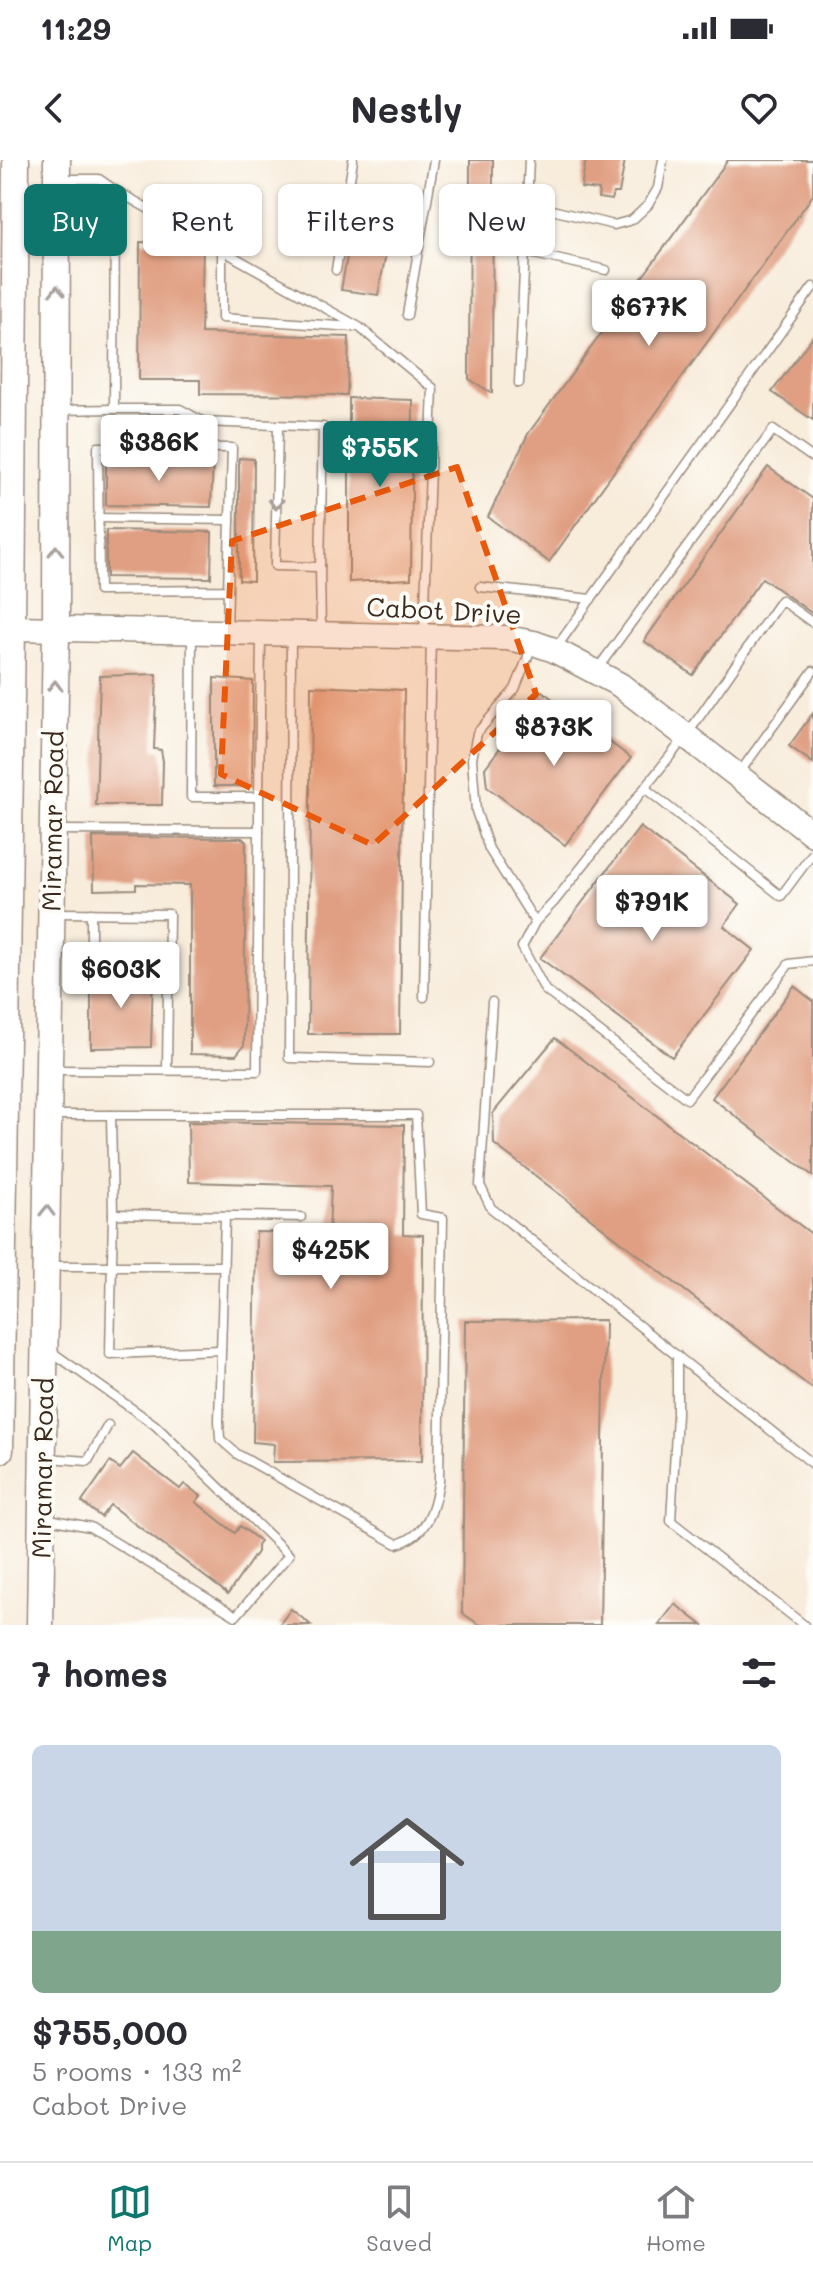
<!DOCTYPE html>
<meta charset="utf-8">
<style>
:root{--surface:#fff;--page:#f7f7f7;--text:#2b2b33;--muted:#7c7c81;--line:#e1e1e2;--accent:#0f766e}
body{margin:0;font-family:Mali,sans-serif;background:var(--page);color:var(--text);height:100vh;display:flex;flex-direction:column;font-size:30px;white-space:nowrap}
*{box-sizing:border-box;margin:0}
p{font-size:26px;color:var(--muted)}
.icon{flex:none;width:44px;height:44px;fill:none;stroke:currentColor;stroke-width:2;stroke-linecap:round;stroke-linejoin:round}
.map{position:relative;height:1465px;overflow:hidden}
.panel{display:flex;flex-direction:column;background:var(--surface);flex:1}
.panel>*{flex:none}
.top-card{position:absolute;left:24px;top:24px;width:766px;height:72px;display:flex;gap:16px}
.price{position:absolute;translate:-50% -68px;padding:0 18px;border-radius:8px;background:#fff;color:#222;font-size:26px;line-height:52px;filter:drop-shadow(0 2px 4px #0008)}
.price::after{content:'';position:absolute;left:50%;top:48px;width:24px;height:18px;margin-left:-12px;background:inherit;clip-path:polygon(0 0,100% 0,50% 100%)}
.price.active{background:var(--accent);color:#fff}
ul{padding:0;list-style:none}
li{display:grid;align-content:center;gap:16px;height:424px;padding:0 32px}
li span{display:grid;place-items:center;height:248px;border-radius:12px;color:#555}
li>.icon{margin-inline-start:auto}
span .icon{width:144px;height:144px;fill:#fffc;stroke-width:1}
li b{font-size:34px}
h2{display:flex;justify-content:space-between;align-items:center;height:96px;padding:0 32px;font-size:34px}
.pill{padding:0 28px;border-radius:12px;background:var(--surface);box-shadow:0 2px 6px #0004;font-size:28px;line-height:72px}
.pill.active{background:var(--accent);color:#fff}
.status{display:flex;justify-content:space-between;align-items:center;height:56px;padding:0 40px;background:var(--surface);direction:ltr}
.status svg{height:22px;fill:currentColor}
header{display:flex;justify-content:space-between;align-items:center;height:104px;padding:0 32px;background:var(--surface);font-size:36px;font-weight:700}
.dock{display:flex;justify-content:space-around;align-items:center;height:112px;border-top:2px solid var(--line);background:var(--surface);font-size:22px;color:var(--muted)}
.dock a{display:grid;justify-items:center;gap:4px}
.dock .active{color:var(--accent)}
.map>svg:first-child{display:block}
</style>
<div class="status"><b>11:29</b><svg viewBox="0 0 49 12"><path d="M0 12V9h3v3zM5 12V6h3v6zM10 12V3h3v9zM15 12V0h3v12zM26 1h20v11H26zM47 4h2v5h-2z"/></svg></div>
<header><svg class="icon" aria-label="back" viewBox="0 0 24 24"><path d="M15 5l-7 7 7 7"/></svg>Nestly<svg class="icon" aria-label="heart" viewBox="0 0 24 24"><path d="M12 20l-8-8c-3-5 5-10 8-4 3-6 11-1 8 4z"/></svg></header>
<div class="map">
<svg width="813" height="1465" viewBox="0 0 813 1465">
<rect width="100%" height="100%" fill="#fdfcf7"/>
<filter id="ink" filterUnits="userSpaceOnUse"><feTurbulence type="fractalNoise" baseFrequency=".0125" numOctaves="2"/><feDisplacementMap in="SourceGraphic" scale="16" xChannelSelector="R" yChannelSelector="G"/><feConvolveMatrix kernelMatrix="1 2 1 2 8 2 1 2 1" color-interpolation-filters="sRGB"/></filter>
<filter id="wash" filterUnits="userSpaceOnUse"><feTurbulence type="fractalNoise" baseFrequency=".006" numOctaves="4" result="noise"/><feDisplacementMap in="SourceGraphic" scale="32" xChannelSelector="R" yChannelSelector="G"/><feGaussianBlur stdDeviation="1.8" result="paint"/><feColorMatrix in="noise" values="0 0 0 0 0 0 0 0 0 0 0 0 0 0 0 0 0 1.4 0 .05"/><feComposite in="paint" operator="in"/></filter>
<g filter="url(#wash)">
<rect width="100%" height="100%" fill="#f8ecdb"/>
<g id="blocks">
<!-- building -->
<g fill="#e09f82">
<polygon points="470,0 493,0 492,233 469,219"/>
<polygon points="586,0 625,0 619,33 613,33 611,40 598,38 599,30 581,28"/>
<polygon points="728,0 813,0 813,35 549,402 488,357 528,274"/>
<polygon points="360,24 398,31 378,135 341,130"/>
<polygon points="140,82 197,84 203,87 201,173 349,177 347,235 200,234 200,220 139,220"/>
<polygon points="813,176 813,260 772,232"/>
<polygon points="349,238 413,240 411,419 349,422"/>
<polygon points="239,298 254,299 253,421 239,420"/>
<polygon points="106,299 213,301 211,347 106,345"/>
<polygon points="768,307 813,339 813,454 762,418 693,515 644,481"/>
<polygon points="106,370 212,372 211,418 106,417"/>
<polygon points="157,514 154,589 161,590 163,601 162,645 96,645 100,516"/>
<polygon points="214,518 253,521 252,626 214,626"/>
<polygon points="311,526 404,530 400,874 308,874"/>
<polygon points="542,531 631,598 565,685 487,627 485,608"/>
<polygon points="813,553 813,603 789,586"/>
<polygon points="640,667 740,744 724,766 754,790 672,897 540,798"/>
<polygon points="93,677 242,678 246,681 244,885 236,895 190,894 190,725 136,724 136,729 94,730"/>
<polygon points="91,812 153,814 151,887 91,888"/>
<polygon points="794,826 813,841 813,1016 712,938"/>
<polygon points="555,878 813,1075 813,1229 494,984 493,953"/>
<polygon points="188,962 404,965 403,1074 423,1075 422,1301 273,1302 274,1284 253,1282 256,1072 329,1073 331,1026 189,1022"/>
<polygon points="605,1160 600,1465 480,1465 462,1453 465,1161"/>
<polygon points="133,1293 180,1329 184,1324 201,1336 196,1342 235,1373 240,1366 260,1381 257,1386 257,1392 228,1434 110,1345 101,1357 82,1342 110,1302 120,1309"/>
<polygon points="675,1444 702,1465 659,1465"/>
<polygon points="291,1449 311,1465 279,1465"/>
</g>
</g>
</g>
<g filter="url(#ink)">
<use href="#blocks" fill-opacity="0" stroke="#9a8b7c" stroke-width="2"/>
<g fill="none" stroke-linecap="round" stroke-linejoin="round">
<!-- lane casing -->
<g stroke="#9a8b7c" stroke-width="11">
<g id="lane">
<polyline points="61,19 99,19 115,30 114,249 180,249 204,262 323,267 320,407 275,406 278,266"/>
<polyline points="115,30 359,167 433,228 424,472"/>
<polyline points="527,44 529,0"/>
<polyline points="222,90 222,158 353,167"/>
<polyline points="525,92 606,110"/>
<polyline points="336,110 353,0"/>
<polyline points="407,155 434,0"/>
<polyline points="519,223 527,44 614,65 632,60 648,45 658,28 663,0"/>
<polyline points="59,250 114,249"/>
<polyline points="98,358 230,360"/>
<polyline points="320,407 321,470"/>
<polyline points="480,427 591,439"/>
<polyline points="813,463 781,440 686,576 554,742 535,762 522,787 545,830 687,939 789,804 813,801"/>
<polyline points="227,468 232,288 98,287 99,431 228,430"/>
<polyline points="192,473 191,637 259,637 261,475"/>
<polyline points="291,475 289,898 430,902"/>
<polyline points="533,484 515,529 477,573 472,599 476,651 489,689 535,762"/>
<polyline points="556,488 813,127"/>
<polyline points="598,508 773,270 813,298"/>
<polyline points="740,612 813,511"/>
<polyline points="646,629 781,736 813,693"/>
<polyline points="259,671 259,637"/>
<polyline points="57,753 169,754 167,910"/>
<polyline points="91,753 91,790 168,790"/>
<polyline points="424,837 431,477"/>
<polyline points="492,842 480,1025 491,1048 813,1304"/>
<polyline points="52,910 257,911 259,671 58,670"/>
<path d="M53 955H416L421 1054 443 1058 439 1321C434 1349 428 1375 397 1384L237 1294 220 1279 219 1261 225 1056"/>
<polyline points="111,955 113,1054 110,1194 221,1190"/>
<polyline points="113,1054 301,1057"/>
<polyline points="51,1106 224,1106"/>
<polyline points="677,1195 677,1254 671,1361 804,1465"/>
<polyline points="48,1298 88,1301 108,1265"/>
<polyline points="44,1358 90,1367 236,1456 289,1395 155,1265 49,1190"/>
</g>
</g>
<!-- secondary casing -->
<g stroke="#9a8b7c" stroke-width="27">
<polyline id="secondary" points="12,468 506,478 534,483 554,490 620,525 813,674"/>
</g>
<!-- primary casing -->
<g stroke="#9a8b7c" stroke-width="29">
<g id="primary">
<polyline points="0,1290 12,468 16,0"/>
<polyline points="40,1465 56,469 57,0"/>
</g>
</g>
<!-- lane -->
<use href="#lane" stroke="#fff" stroke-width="8"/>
<!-- secondary -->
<use href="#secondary" stroke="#fff" stroke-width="24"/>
<!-- primary -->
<use href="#primary" stroke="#fff" stroke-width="26"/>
</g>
<!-- one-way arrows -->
<defs><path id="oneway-chevron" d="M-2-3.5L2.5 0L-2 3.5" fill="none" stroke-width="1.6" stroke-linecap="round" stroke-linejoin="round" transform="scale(2)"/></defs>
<g stroke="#a79f9a">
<use href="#oneway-chevron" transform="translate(57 131) rotate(-90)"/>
<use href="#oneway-chevron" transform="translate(276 344) rotate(91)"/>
<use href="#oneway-chevron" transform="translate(56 391) rotate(-90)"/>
<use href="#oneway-chevron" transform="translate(55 526) rotate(-89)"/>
<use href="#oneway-chevron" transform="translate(47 1051) rotate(-89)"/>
</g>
</g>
<!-- marked area -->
<path fill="#e8590c" fill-opacity="0.2" stroke="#e8590c" stroke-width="6" stroke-dasharray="16 10" stroke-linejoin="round" d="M457 307 536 534 373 685 221 614 232 381Z"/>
<g text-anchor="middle" stroke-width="8" stroke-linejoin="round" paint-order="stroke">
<!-- street labels -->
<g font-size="26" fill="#3b2a1e" stroke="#fdfcf7">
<text transform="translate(444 451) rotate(3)" y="9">Cabot Drive</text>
<text transform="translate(53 661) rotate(-89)" y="9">Miramar Road</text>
<text transform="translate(43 1308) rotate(-89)" y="9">Miramar Road</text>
</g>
</g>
</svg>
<b class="price" style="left:649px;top:188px">$677K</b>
<b class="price" style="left:159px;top:323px">$386K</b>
<b class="price active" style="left:380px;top:329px">$755K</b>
<b class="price" style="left:554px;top:608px">$873K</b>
<b class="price" style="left:652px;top:783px">$791K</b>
<b class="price" style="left:121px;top:850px">$603K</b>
<b class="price" style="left:331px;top:1131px">$425K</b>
<div class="top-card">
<a class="pill active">Buy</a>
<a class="pill">Rent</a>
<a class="pill">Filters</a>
<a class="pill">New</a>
</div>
</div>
<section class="panel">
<h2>7 homes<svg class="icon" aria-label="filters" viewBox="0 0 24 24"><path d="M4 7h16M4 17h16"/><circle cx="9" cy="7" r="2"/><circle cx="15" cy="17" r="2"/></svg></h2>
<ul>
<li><span style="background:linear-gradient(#c9d6e8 75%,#7fa58c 0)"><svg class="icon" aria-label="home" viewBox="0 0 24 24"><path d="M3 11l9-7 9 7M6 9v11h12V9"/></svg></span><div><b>$755,000</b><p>5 rooms · 133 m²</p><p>Cabot Drive</p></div></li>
</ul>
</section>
<nav class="dock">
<a class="active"><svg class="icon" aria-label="map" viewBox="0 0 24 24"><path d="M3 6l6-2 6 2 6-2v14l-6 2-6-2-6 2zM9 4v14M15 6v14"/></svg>Map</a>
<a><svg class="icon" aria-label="saved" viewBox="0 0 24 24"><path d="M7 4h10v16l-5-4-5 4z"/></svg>Saved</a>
<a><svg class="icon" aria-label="home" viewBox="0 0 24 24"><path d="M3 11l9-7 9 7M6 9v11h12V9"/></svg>Home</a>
</nav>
